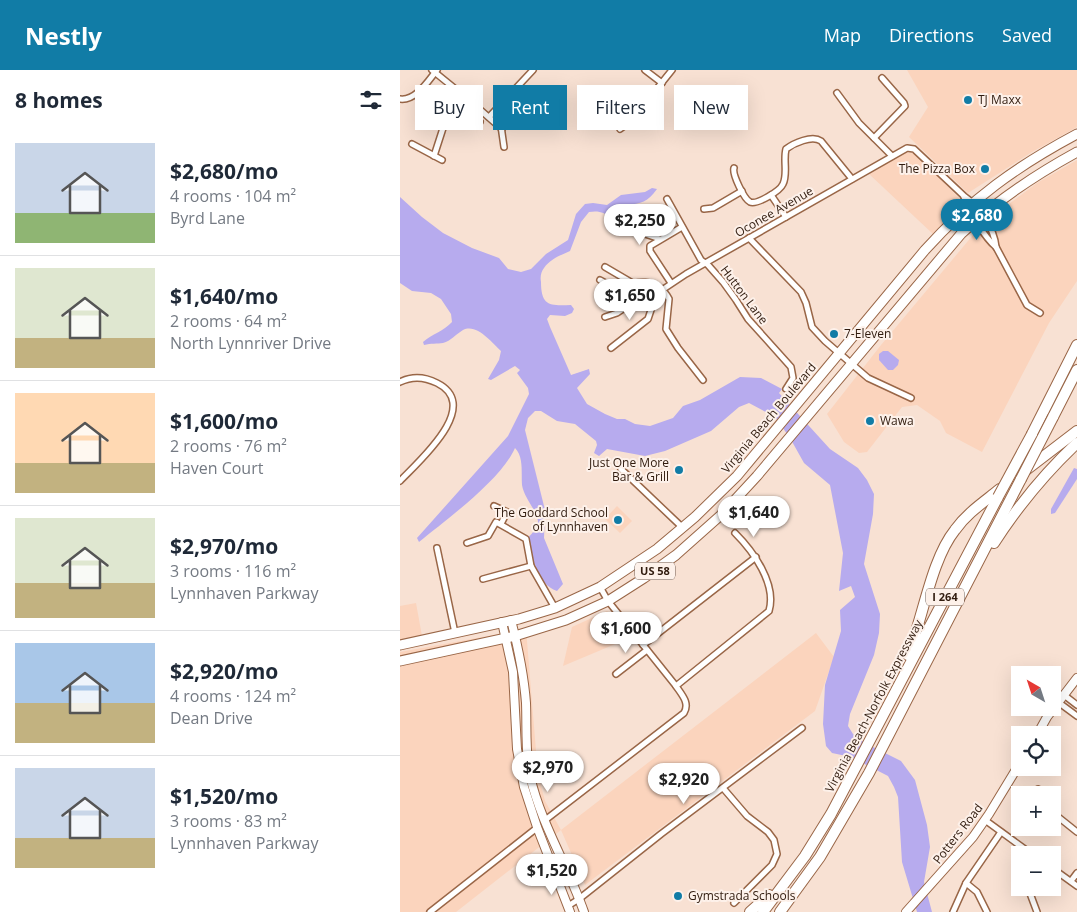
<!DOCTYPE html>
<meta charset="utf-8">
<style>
:root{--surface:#fff;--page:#f2f2f3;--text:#1f2937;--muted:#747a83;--line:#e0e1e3;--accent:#117ca6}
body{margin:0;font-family:"Open Sans",sans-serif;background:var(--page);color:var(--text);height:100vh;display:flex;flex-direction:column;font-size:19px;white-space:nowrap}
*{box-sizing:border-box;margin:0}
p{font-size:16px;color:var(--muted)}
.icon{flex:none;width:28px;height:28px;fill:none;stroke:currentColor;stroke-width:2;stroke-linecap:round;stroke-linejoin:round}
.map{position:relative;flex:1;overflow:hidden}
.sheet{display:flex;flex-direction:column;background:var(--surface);width:400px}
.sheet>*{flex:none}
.banner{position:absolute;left:15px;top:15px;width:475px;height:45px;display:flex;gap:10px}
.needle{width:32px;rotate:321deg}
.controls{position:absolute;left:611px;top:596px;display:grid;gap:10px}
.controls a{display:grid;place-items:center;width:50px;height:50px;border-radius:0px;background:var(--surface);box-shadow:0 5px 20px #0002;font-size:25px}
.price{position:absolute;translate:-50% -42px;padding:0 11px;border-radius:18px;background:#fff;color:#222;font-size:16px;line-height:32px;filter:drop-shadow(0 1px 2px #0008)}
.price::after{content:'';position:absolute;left:50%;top:30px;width:15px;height:11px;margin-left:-8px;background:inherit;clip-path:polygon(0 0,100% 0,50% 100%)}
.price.on{background:var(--accent);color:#fff}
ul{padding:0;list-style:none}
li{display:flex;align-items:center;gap:15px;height:125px;padding:0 15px}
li+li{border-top:1px solid var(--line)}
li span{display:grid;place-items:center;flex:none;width:140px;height:100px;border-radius:0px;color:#555}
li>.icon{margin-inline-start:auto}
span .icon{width:60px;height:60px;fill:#fffc;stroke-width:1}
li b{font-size:21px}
h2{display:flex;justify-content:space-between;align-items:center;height:60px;padding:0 15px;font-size:21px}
.tag{padding:0 18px;border-radius:0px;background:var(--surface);box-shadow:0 5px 20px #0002;font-size:18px;line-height:45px}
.tag.on{background:var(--accent);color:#fff}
header{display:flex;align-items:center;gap:30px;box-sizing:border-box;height:70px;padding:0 25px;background:var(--accent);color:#fff}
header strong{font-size:24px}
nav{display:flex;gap:28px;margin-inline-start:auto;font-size:18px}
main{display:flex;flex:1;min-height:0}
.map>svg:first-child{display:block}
</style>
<header>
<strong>Nestly</strong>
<nav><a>Map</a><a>Directions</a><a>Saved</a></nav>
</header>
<main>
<section class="sheet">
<h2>8 homes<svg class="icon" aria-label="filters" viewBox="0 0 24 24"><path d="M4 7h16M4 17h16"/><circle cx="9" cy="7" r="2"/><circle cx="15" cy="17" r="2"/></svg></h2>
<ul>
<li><span style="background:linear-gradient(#c9d6e8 70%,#8fb573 0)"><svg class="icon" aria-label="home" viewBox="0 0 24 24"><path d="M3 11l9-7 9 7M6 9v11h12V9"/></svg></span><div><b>$2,680/mo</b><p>4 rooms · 104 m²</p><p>Byrd Lane</p></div></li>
<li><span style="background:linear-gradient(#dfe7d0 70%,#c2b280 0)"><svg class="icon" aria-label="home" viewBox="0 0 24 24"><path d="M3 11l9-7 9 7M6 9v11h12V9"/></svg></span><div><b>$1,640/mo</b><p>2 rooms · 64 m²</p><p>North Lynnriver Drive</p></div></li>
<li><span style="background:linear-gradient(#ffd9b3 70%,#c2b280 0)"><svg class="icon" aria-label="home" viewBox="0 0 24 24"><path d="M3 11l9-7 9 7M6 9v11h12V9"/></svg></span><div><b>$1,600/mo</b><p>2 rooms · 76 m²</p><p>Haven Court</p></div></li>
<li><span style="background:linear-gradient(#dfe7d0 65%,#c2b280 0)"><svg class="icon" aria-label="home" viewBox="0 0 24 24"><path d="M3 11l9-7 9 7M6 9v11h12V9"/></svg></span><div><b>$2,970/mo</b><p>3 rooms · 116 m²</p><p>Lynnhaven Parkway</p></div></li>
<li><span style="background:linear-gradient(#a9c7e8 60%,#c2b280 0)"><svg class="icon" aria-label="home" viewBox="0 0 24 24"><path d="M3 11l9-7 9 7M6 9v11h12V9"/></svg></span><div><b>$2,920/mo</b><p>4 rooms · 124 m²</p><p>Dean Drive</p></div></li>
<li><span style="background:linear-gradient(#c9d6e8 70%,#c2b280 0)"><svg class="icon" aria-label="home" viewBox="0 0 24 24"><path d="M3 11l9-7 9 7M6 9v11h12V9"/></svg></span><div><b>$1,520/mo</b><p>3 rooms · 83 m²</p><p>Lynnhaven Parkway</p></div></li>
</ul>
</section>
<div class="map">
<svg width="677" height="842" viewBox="0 0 677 842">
<rect width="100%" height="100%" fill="#f8e1d3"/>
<!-- built -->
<g fill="#fbd4bd">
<polygon points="507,0 677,0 677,57 632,82 568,123 509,67 528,37"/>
<polygon points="504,82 516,84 560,129 558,138 533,164 468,103"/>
<polygon points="677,90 677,211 649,253 582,382 546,363 540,351 517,335 502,337 467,382 459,383 444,372 427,344 481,275 573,165 590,148 637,113"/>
<polygon points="217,436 232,451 220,463 205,449"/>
<polygon points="16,533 22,566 0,570 0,536"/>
<polygon points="207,541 232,567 163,596 172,557"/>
<polygon points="126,559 138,705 145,731 161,760 416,563 434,587 415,641 185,815 161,760 56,842 0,842 0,582"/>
</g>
<!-- water -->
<g fill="#b7abee">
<path d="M252 118 257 119C246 135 236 135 218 134L213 143 225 158 224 162 221 161C211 149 207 139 189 142L181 152 170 181C161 185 150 189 144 198 141 202 140 207 141 212 141 236 150 236 171 235L174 239 172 243 165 246 150 245 147 249 150 257 171 305 189 299 190 304 177 318 187 334 205 344 217 349H225L235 354 250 356 273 348 283 336 300 330 340 307 361 308 382 319 379 323 430 379 458 398 467 410 474 424 473 444 464 494 480 544 479 563 474 585 450 644 448 656 453 664 467 674 501 691 515 710 527 755 530 777 524 812 532 842H517L502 792 498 727 494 717 488 706 451 687 432 683 426 676 423 654 425 615 441 561 440 540 455 527 451 516 439 521 443 483 430 415 404 393 390 368 375 347 349 333 339 337 311 361 265 381 245 386 207 379 199 386 194 383 197 375 196 371 175 354 157 351 141 341H135L128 348 125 360 145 440 144 468 163 514 157 521C137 514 132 487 128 468 132 463 138 458 138 451 136 439 124 428 122 415 121 403 124 387 115 378 101 410 47 449 19 472L17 468 108 366 129 324 128 318 117 303 120 300 115 296 91 310 88 309 99 290 101 281C92 273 77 253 63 260 56 264 51 271 43 273 37 274 31 273 24 275L23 272C32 264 44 261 52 252L51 244 41 229 31 223 12 221 0 213V127L22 147 43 163 72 178 99 188 108 199 121 202 131 199 146 184 168 170 176 144 185 134 193 133 207 135 221 125 245 122Z"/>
<polygon points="483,281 488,281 499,290 498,295 493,300 488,300 479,290 479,284"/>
<polygon points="674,398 677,399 677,409 655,443 651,444 651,439"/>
</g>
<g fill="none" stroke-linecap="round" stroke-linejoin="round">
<!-- street casing -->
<g stroke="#996647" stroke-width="8">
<g id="street">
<polyline points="32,0 69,30 102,59"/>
<polyline points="245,0 262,13"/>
<polyline points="437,23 459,53 492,86"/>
<path d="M0 29C16 31 28 11 37 0"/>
<polyline points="58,41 65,46 80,52"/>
<polyline points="89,47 133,0"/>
<polyline points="101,56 104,77"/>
<polyline points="220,59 231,51 272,0"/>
<polyline points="474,68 505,36 504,33 482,8"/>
<polyline points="12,74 42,90"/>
<polyline points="34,86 45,52 69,30"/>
<path d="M334 98C332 104 344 129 350 132 357 135 380 121 383 114 388 104 383 90 386 79 394 73 412 65 421 71L452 109"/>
<polyline points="371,125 386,147"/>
<path d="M564 127C568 140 585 168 596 177L627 235 640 243"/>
<polyline points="267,129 301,190 308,195 323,212 336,230 348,249 391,297 393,308 386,319"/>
<polyline points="304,139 313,138 342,121"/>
<polyline points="245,164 260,169"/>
<polyline points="349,168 401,222 406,233 412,257 425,271 468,308 511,328"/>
<polyline points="205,197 234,214"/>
<polyline points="200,210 215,218"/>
<polyline points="271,213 250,181 250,176 282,157"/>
<path d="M202 221C226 216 254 201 269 229L266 259 278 278 303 310"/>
<path d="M205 247 217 243 244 225 259 222 286 204 507 78 514 79 564 126C580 137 594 158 596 177"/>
<polyline points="211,278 248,249 251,240 251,223"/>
<path d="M0 312C12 306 25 307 37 313 83 336 18 392 0 411"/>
<polyline points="221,399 283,458"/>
<polyline points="94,436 107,442 101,454"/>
<polyline points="67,473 88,466 96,452 126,469 131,496 155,538"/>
<polyline points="37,478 55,563"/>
<polyline points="83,509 131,496"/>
<polyline points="200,517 208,531 276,616"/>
<polyline points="243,575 356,487"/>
<polyline points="216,604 247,580"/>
<polyline points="664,625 677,635"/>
<polyline points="658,632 677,646"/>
<polyline points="323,718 347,746 368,762 374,770 377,784 372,795 334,833"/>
<polyline points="638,719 640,725"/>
<polyline points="652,742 677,762"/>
<polyline points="585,750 633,785"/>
<path d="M144 751 284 643C290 633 282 625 276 616L369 541C377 514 353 481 335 463"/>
<polyline points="652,798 677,816"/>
<polyline points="671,811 677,803"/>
<polyline points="566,813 577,822 587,842"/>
<polyline points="628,818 637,842"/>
<polyline points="168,836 179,829 261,764 402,658"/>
<polyline points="30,842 138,757"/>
<polyline points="553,842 566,813 601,762"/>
</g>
</g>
<!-- secondary casing -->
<g stroke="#996647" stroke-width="10">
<g id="secondary">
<path d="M111 550C118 577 124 606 126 633 127 658 125 682 130 706 141 754 168 796 184 842"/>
<polyline points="102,552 113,602 117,679 124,717 137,757 170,842"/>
<polyline points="637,665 647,647 677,608"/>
<polyline points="506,842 573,767 589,744 620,693"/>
</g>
</g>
<!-- primary casing -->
<g stroke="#996647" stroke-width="11">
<g id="primary">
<path d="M0 575 119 549 155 538 200 517 257 479 295 447 337 406 525 180C571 129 617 96 677 64"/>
<path d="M0 591 115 566 166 550 208 531 244 508 276 485 321 445 357 406 561 164C596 131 635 105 677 82"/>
</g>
</g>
<!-- highway casing -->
<g stroke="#996647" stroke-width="12">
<g id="highway">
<polyline points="653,347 677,300"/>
<polyline points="632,364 677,275"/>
<polyline points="626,400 677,361"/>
<path d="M594 473C618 436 645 403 677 373"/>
<path d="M508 585C523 548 531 490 555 460 567 443 584 432 600 419"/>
<polyline points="350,842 369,825"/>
<polyline points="363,842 405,786 431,744 598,427"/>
<polyline points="380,842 420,787 469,703 621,409"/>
</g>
</g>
<!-- street -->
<use href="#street" stroke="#fff" stroke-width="5"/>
<!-- secondary -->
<use href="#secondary" stroke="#fff" stroke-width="8"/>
<!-- primary -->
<use href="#primary" stroke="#fff" stroke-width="9"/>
<!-- highway -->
<use href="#highway" stroke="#fff" stroke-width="10"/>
<!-- highway-bridge casing -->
<g stroke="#996647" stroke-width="12" stroke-linecap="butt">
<g id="highway-bridge">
<polyline points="621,409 653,347"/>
<polyline points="598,427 632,364"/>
</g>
</g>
<!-- highway-bridge -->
<use href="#highway-bridge" stroke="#fff" stroke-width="10"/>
</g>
<!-- markers -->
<g fill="#117ca6" stroke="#fdf1ea" stroke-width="2">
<circle cx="568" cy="30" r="5"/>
<circle cx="585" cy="99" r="5"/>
<circle cx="434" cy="264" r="5"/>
<circle cx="470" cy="351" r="5"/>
<circle cx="279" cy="400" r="5"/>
<circle cx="218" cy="450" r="5"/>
<circle cx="278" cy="826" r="5"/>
</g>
<g text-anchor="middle" stroke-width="4" stroke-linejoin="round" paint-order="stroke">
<!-- shield labels -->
<g fill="#fdf1ea" stroke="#6e5b50" stroke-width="1">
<rect x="235" y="492.5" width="40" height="17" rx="4"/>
<rect x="526" y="518.5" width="38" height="17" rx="4"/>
</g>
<g font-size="11" font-weight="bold" fill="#301b0e">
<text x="255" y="505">US 58</text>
<text x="545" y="531">I 264</text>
</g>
<!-- poi labels -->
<g font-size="12" fill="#301b0e" stroke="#fdf1ea" text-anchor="start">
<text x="578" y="34">TJ Maxx</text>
<text x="575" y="103" text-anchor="end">The Pizza Box</text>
<text x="444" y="268">7-Eleven</text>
<text x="480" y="355">Wawa</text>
<text x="269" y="397" text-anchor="end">Just One More<tspan x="269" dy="14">Bar &amp; Grill</tspan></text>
<text x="208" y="447" text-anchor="end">The Goddard School<tspan x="208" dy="14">of Lynnhaven</tspan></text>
<text x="288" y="830">Gymstrada Schools</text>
</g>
<!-- street labels -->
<g font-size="12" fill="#301b0e" stroke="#fdf1ea">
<text transform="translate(374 142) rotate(-30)" y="4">Oconee Avenue</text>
<text transform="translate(344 225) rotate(53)" y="4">Hutton Lane</text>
<text transform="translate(369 348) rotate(-50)" y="4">Virginia Beach Boulevard</text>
<text transform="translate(474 636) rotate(-62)" y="4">Virginia Beach-Norfolk Expressway</text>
<text transform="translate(558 764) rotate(-52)" y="4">Potters Road</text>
</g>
</g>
</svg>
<div class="controls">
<a><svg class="needle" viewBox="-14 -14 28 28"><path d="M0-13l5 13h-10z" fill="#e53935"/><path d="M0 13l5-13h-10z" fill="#747a83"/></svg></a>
<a><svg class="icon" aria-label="locate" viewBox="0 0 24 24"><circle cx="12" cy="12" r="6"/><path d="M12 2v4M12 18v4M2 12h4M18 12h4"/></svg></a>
<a>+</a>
<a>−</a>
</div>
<b class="price on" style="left:577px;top:171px">$2,680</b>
<b class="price" style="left:240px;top:176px">$2,250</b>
<b class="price" style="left:230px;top:251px">$1,650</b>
<b class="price" style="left:354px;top:468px">$1,640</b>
<b class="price" style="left:226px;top:584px">$1,600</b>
<b class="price" style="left:148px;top:723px">$2,970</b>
<b class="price" style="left:284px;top:735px">$2,920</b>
<b class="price" style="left:152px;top:826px">$1,520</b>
<div class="banner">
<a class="tag">Buy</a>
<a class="tag on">Rent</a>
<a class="tag">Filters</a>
<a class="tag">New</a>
</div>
</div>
</main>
